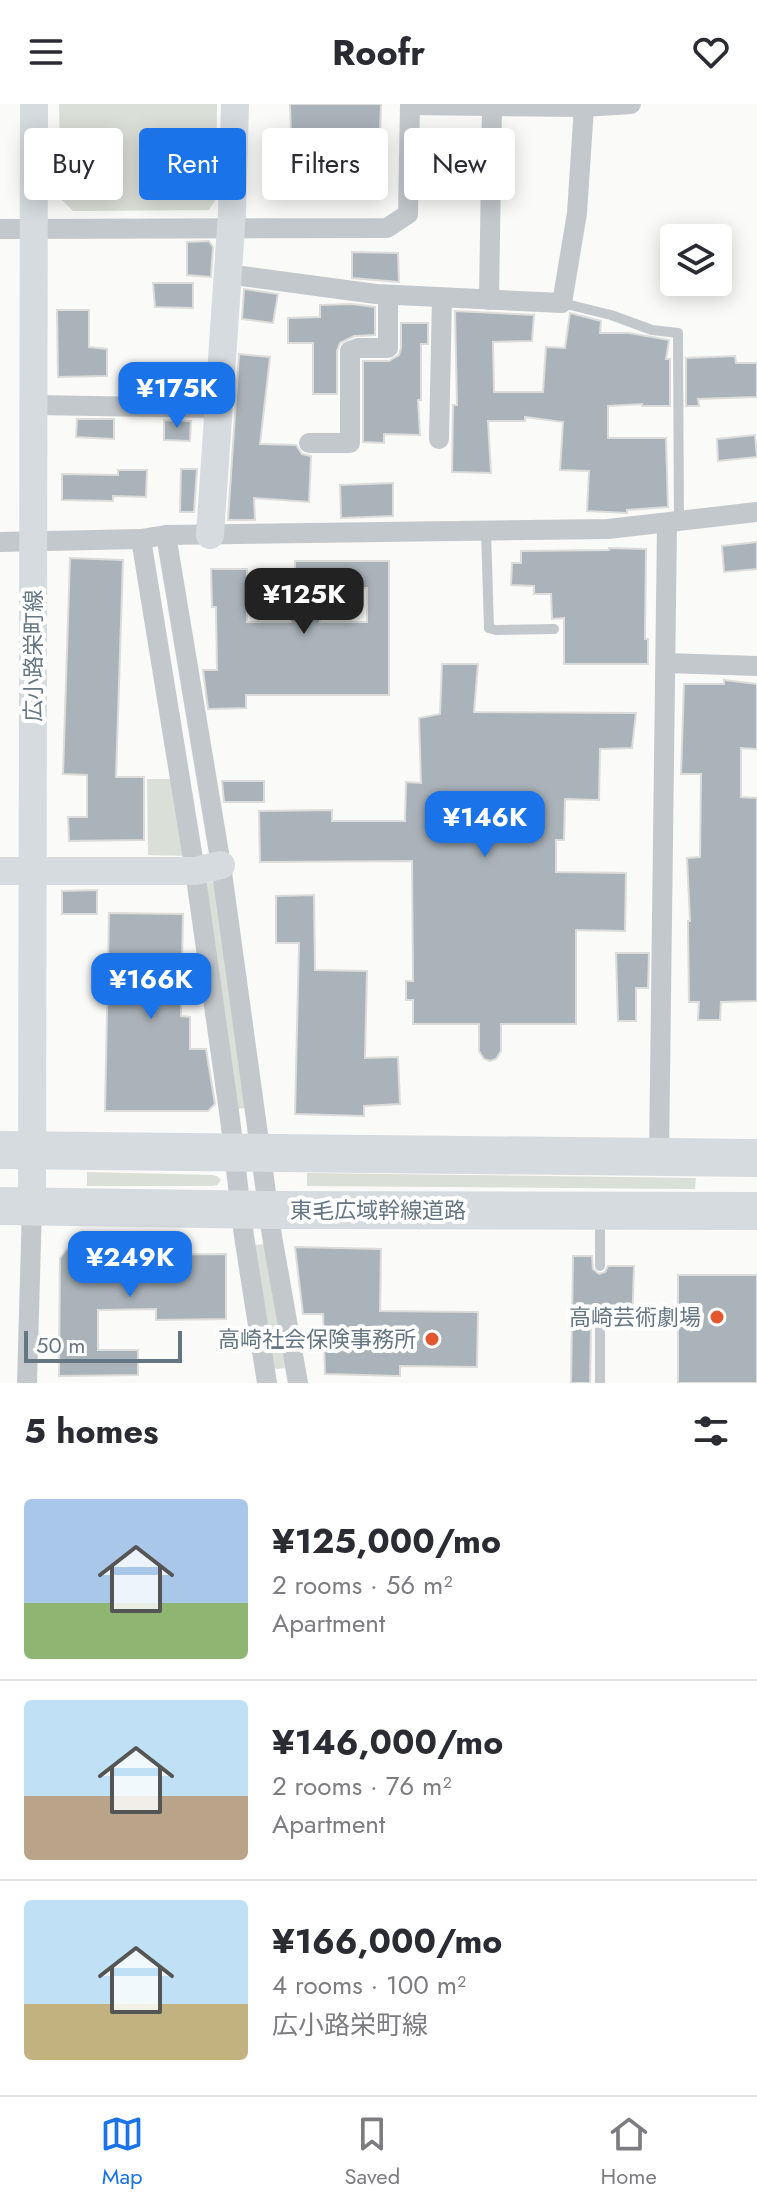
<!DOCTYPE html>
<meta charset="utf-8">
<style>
:root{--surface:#fff;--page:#f7f7f7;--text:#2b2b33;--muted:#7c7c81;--line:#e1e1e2;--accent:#1a73e8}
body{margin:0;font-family:Jost,"Noto Sans JP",sans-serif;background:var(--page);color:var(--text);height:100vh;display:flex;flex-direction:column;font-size:30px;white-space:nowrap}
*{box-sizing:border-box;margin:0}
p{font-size:26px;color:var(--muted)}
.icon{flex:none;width:44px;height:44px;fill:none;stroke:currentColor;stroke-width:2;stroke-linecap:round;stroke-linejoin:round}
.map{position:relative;height:1279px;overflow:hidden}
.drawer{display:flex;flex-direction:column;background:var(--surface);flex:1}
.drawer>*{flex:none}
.guide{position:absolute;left:24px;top:24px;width:710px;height:72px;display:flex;gap:16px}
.controls{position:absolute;left:660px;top:120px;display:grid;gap:16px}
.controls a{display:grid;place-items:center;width:72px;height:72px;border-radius:8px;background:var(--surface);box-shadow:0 4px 20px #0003;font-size:40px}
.scale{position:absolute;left:24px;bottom:20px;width:158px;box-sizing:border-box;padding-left:8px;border:4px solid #657683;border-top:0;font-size:22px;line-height:28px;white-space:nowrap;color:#657683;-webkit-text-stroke:6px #fff;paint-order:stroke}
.price{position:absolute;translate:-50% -68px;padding:0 18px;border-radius:16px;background:var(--accent);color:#fff;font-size:26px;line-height:52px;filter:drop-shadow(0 2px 4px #0008)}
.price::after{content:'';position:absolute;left:50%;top:48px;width:24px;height:18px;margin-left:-12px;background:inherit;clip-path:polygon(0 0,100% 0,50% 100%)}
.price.active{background:#222;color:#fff}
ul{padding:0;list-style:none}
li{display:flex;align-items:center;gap:24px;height:200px;padding:0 24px}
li+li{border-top:2px solid var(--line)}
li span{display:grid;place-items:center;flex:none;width:224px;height:160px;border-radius:8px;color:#555}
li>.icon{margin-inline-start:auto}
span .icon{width:96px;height:96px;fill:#fffc;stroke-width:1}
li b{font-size:34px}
h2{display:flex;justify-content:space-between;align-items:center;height:96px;padding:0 24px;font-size:34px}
.chip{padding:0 28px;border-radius:8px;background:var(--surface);box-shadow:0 4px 20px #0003;font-size:28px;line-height:72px}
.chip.active{background:var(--accent);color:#fff}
header{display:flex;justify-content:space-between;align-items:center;height:104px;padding:0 24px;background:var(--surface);font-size:36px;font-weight:700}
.dock{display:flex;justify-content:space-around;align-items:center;height:112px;border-top:2px solid var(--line);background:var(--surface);font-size:22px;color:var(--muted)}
.dock a{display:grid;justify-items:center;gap:4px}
.dock .active{color:var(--accent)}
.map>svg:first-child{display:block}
</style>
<header><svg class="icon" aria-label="menu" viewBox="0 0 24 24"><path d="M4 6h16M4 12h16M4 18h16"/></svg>Roofr<svg class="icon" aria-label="heart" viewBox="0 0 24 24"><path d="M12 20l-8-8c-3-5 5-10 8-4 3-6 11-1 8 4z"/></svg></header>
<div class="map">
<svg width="757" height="1279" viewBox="0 0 757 1279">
<rect width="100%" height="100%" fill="#fafaf8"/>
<!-- green -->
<g fill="#dadfd7">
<polygon points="59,0 217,0 216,95 209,106 73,107 61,95"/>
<polygon points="147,675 175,675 187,752 148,751"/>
<polygon points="214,778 247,1004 235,1005 202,779"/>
<polygon points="87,1068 212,1071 217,1072 221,1076 217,1081 212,1082 87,1082"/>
<polygon points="307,1069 696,1074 695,1085 307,1082"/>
<polygon points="264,1140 285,1264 276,1265 270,1260 254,1141"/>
</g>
<!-- building -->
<g fill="#aab3b9" stroke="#dcdcda" stroke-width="2" fill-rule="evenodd">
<polygon points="290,0 381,0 380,32 291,32"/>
<polygon points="209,137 213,143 211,173 187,171 187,138"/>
<polygon points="352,148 398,149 399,178 352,174"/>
<polygon points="153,179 193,179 193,204 155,203"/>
<polygon points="244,185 278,190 273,219 242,215"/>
<polygon points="352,200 375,203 375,231 354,232 340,239 337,247 337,290 313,290 313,239 288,239 288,214 320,213 320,201"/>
<polygon points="57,206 89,206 89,243 107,245 107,272 58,273"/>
<polygon points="455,207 534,211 532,237 493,238 494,288 543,288 546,243 565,244 570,209 601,217 600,229 629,229 669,236 666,255 670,255 670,302 642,302 642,300 608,302 608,334 666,334 668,403 627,406 627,409 587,407 589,367 560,366 563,318 525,313 525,317 488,317 491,369 452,368 453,301 457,301"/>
<polygon points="401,219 428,219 428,240 421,240 421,296 418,296 420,331 384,330 384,339 363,338 363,257 389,257 399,251 401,244"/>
<polygon points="239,250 270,253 260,340 296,341 302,350 311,352 309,398 254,394 255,416 228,416"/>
<polygon points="735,252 736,259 757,259 757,293 698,295 699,302 686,302 686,254"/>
<polygon points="77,315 114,315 114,335 76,333"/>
<polygon points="164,316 191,317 190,337 164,336"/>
<polygon points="755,331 757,353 718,357 717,335"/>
<polygon points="181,365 197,365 194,408 180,408"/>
<polygon points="118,366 147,366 146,393 113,392 113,397 62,396 62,370 118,371"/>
<polygon points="393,379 393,412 341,414 340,381"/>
<polygon points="757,438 757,465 724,468 722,442"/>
<polygon points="609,444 646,445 645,535 648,535 648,560 564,560 564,514 552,515 551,490 534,490 534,482 511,481 512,459 521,459 521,447 609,446"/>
<polygon points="70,454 123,456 116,673 144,673 144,736 69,737 68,713 87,713 87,671 63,670"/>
<path d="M295 457H389V591H246V604L208 605 203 566H217L216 503H212L211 465H247V518H291L290 478H295ZM321 484H367V518H320Z"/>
<polygon points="442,560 478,560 474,608 636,609 632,644 600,645 599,696 565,695 564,736 556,736 556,768 626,769 625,827 576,826 576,920 501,920 501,947 496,955 490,957 484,955 479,947 479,920 413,920 413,896 406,896 406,877 413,877 412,757 260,758 259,707 332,706 332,717 405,717 406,678 421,679 419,614 440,610"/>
<polygon points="724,576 757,580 757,645 741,644 741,693 757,694 757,897 721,898 720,916 698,916 699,898 689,898 688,817 690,817 687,754 700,753 701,670 681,670 684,580 724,580"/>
<polygon points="222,677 264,677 264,698 224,698"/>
<polygon points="97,786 97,810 62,810 62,787"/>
<polygon points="314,791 315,866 367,867 365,954 398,953 400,1000 364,1002 364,1012 295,1010 299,839 276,839 276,792"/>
<polygon points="109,809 183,810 181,912 190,913 190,945 206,945 215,1000 208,1007 105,1007"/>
<polygon points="616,849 649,849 648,884 636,884 636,917 618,917"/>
<polygon points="138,1141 138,1151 226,1150 226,1215 156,1216 156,1205 98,1206 98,1246 138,1246 138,1271 59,1272 60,1154 67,1145"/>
<polygon points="295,1143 381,1145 380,1207 478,1208 477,1263 400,1262 400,1272 325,1270 323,1210 303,1210"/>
<polygon points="573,1152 592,1152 593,1165 599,1170 605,1168 608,1162 634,1162 632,1224 608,1223 606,1218 601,1215 594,1218 591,1223 590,1279 571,1279"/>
<rect x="678" y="1171" width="79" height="108"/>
</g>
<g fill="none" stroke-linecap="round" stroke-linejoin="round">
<!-- lane -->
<g stroke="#c3c8cc" stroke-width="10">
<polyline points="562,199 611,211 652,226 678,229 679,418"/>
<polyline points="486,427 489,524 496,526 554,525"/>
<polyline points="600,1116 600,1162"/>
<polyline points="600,1223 600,1279"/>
</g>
<!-- street -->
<g stroke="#c3c8cc" stroke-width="20">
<polyline points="410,1 584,3 631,0"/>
<polyline points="0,125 387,124 408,110 410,0"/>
<polyline points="227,170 376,190 562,199 577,109 584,3"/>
<polyline points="489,196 492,2"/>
<polyline points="33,301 217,304"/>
<polyline points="439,335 442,194"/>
<polyline points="309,339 350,339 350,247 358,244 388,244 388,191"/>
<polyline points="166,431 221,761 272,1132 298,1279"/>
<polyline points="141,435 195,767 230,1015 244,1132 267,1279"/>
<polyline points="0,438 141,435 166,431 608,425 757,408"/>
<polyline points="666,559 757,562"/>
<polyline points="659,1053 667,419"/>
<polyline points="27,1279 32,1103"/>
</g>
<!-- secondary -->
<g stroke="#d6dbdf" stroke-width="28">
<polyline points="210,431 232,108 235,0"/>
<polyline points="0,767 195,767 221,761"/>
<polyline points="32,1103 34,0"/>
</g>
<!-- highway -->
<g stroke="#d6dbdf" stroke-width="38">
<polyline points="0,1046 757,1054"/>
<polyline points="0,1102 269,1106 757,1107"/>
</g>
</g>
<!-- markers -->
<g fill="#e4572e" stroke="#fff" stroke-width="3">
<circle cx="717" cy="1213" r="8"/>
<circle cx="432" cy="1235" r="8"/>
</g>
<g text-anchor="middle" stroke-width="8" stroke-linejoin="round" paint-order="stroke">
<!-- street labels -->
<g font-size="22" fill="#657683" stroke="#fff">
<text transform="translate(33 552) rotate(-90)" y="8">広小路栄町線</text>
<text x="378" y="1114">東毛広域幹線道路</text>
</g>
<!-- poi labels -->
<g font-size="22" fill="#657683" stroke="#fff" text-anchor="end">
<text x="701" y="1221">高崎芸術劇場</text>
<text x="416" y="1243">高崎社会保険事務所</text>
</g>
</g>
</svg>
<div class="controls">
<a><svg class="icon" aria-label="layers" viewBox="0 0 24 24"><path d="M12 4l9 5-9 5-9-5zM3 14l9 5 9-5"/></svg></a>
</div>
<div class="scale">50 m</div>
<b class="price" style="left:177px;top:326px">¥175K</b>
<b class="price active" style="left:304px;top:532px">¥125K</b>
<b class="price" style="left:485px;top:755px">¥146K</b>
<b class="price" style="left:151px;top:917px">¥166K</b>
<b class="price" style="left:130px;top:1195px">¥249K</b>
<div class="guide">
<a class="chip">Buy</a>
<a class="chip active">Rent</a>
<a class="chip">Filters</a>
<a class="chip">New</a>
</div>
</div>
<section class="drawer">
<h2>5 homes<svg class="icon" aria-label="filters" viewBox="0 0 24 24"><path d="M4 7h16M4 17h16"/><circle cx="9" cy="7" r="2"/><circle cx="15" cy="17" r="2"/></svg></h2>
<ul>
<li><span style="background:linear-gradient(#a9c7e8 65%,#8fb573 0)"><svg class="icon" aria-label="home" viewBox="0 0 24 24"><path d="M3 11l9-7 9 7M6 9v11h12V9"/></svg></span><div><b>¥125,000/mo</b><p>2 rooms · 56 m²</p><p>Apartment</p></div></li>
<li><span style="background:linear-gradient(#bfe0f5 60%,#b9a48a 0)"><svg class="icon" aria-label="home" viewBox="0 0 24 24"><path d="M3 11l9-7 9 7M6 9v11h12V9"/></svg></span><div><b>¥146,000/mo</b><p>2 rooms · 76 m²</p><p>Apartment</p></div></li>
<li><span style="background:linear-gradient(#bfe0f5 65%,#c2b280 0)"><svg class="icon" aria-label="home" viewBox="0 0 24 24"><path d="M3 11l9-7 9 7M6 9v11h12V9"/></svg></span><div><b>¥166,000/mo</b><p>4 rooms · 100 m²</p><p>広小路栄町線</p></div></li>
</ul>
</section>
<nav class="dock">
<a class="active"><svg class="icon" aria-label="map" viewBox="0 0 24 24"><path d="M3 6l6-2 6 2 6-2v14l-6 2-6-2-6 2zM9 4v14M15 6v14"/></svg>Map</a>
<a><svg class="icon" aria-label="saved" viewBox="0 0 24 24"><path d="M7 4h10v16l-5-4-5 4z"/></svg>Saved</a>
<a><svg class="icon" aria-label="home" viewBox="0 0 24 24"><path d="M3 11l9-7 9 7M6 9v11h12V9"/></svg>Home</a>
</nav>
